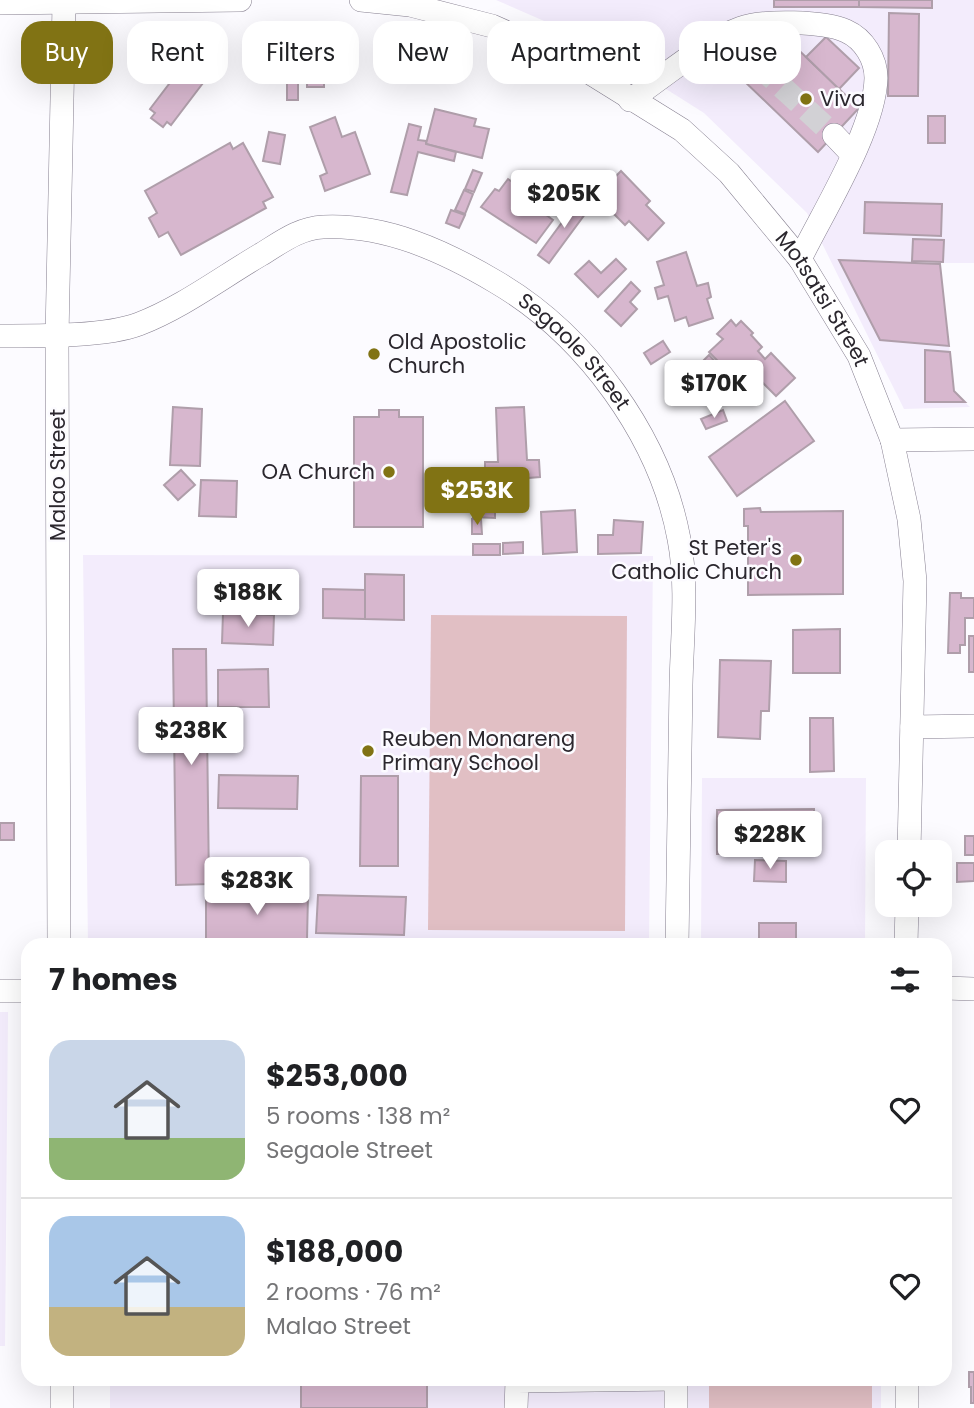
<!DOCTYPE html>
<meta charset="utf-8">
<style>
:root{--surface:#fff;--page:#f2f2f2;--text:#202124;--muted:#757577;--line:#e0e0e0;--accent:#817314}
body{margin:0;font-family:Poppins,sans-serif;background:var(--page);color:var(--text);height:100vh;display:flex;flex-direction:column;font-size:26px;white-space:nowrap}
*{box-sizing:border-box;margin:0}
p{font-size:23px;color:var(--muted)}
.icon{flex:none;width:38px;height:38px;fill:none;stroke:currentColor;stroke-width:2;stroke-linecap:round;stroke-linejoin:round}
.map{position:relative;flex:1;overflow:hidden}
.details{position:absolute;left:21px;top:938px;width:931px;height:448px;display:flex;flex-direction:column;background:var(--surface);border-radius:21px;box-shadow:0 7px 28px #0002}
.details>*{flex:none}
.top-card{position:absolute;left:21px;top:21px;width:933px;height:63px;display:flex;gap:14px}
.fabs{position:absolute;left:875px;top:840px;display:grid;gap:14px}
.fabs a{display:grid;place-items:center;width:77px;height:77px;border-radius:14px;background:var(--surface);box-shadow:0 7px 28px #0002;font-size:35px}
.price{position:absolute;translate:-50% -60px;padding:0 16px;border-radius:7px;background:#fff;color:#222;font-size:23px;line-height:46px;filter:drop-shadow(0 2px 4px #0008)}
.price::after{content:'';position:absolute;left:50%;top:42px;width:21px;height:16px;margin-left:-10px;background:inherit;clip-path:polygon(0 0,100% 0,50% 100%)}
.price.active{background:var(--accent);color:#fff}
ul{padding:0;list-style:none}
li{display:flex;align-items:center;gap:21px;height:175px;padding:0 28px}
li+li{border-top:2px solid var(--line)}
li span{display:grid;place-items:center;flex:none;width:196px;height:140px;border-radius:21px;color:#555}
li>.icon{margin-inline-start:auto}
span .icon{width:84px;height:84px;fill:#fffc;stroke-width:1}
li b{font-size:30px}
h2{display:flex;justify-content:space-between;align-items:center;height:84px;padding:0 28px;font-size:30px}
.pill{padding:0 24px;border-radius:21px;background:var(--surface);box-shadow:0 7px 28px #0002;font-size:24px;line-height:63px}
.pill.active{background:var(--accent);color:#fff}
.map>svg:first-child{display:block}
</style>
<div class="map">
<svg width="974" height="1408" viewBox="0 0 974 1408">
<rect width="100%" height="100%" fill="#fcfbff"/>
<!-- built -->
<g fill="#f3ecfc">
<polygon points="496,0 974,0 974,263 940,263 954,392 970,407 904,409 807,213 704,113 590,41"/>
<polygon points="83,555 653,556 649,945 88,945"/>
<polygon points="702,778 866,778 865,945 701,945"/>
<polygon points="0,1012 8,1012 5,1346 0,1346"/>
<rect x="110" y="1379" width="771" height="29"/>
</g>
<!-- green -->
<g fill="#e1bfc4">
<polygon points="431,615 627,616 625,931 428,930"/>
<rect x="709" y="1379" width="163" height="29"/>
</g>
<!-- building -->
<g fill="#d7b7ce" stroke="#af9eaa" stroke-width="2">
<rect x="774" y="0" width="85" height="7"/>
<polygon points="859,0 932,0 932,8 859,7"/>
<polygon points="889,13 919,14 918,96 888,96"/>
<polygon points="784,36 859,108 818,152 742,79"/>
<polygon points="826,37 859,68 839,89 806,57"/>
<polygon points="182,67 203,83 171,125 167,122 163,127 151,118 155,113 150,109"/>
<rect x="307" y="68" width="17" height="19"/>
<rect x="287" y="77" width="11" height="23"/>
<polygon points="435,109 476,119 474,126 489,129 482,158 426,144"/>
<rect x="928" y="116" width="17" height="27"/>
<polygon points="335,117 342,137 355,132 370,174 325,191 320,176 327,173 310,127"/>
<polygon points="409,124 421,127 418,140 426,141 426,144 456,152 454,161 418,152 407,195 391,192"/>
<polygon points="269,132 285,135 280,164 263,161"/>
<polygon points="230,143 233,149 243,143 273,197 263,202 266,208 181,255 168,232 159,237 149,218 157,213 145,191"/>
<polygon points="473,170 482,173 474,192 465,189"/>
<polygon points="621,171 650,201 646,205 664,223 648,240 629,221 625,225 596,196"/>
<polygon points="508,179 524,190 519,195 553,220 536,243 481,207 495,189 499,191"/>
<polygon points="464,190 473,194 465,214 455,210"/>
<polygon points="580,198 591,206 549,263 538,255"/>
<polygon points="865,202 942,204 941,236 864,233"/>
<polygon points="451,210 465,215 459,228 446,223"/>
<polygon points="913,239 944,240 943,262 912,261"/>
<polygon points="686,252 697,286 708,283 711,297 707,299 713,318 689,326 686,317 675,321 668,296 658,299 655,288 664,285 657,262"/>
<polygon points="616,259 626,269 598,297 575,274 589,261 601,273"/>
<polygon points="839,260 940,264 949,346 880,340"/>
<polygon points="631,282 640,291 630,302 637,309 621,326 605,311"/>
<polygon points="731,320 736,326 741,321 753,333 751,335 762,347 758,351 765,359 771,353 795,378 776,396 761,381 749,393 709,352 723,339 717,334"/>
<polygon points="663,341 670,352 651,364 644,353"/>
<polygon points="925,350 950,352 954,391 965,402 925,402"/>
<polygon points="709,355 721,368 708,379 697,367"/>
<polygon points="785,401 814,441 737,496 709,457"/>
<polygon points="173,407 202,409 200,466 170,465"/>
<polygon points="524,407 527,460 539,460 540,477 528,478 519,485 507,486 499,479 485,479 485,462 498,462 496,408"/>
<polygon points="379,410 399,410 399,417 423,417 423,527 354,527 354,417 379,417"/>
<polygon points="723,410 727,421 706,429 701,419"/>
<polygon points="181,470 195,485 178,500 164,485"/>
<polygon points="201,480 237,481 236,517 199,516"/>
<polygon points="473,504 495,505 495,518 473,517"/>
<polygon points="760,508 761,512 843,511 843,594 748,595 748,526 744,526 744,509"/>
<polygon points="575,510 577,552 543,554 541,512"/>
<polygon points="472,519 481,519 482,534 472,534"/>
<polygon points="614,520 643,522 641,553 598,554 598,535 613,535"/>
<polygon points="523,542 523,553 503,554 503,543"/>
<rect x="473" y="544" width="27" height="11"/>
<polygon points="365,574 404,575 404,620 365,619"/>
<polygon points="323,589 365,590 365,619 323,618"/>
<polygon points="950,593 961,593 961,598 974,598 974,618 965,618 965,645 960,645 960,653 948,653"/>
<polygon points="223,613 274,615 273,645 222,643"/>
<polygon points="840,629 840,673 793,673 793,630"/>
<rect x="969" y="636" width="5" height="36"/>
<polygon points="173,649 206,649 209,884 176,885"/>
<polygon points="720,660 771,661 769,711 761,711 760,739 718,737"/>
<polygon points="268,669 269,707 218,707 218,670"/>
<polygon points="810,718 833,718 834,771 810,772"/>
<polygon points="219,775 298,776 297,809 218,808"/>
<polygon points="361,776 398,776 398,866 360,866"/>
<polygon points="814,809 814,853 717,854 717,810"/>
<rect x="0" y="823" width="14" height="17"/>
<rect x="965" y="836" width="9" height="19"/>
<polygon points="755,860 786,861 786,882 754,881"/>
<polygon points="957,863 974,863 974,881 957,882"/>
<polygon points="206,894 308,895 307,939 206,939"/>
<polygon points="318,895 406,897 404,935 316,933"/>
<rect x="759" y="923" width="37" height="22"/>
<polygon points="969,1372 974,1372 974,1403 971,1403 971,1387 969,1387"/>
<rect x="301" y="1379" width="126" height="29"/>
</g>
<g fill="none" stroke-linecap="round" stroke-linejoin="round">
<!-- minor-tunnel -->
<polyline stroke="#d2d1d5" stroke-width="23" stroke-dasharray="23 11" stroke-linecap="butt" points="757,64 834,135"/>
<!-- minor casing -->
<g stroke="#878091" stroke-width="24">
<g id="minor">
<path id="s1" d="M361 0 410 5 492 26 571 61 682 130 729 173 800 259 859 356 892 440 909 519 915 581 909 852"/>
<polyline points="0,3 240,0"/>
<polyline points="720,39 757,64"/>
<path d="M630 100C661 79 707 40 741 28 764 20 824 21 846 31 864 39 876 59 876 78 875 129 823 212 800 259"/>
<polyline points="834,135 852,154"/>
<path id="s2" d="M0 336C37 336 105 337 139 324 181 308 221 278 260 255 280 243 299 228 323 227 385 224 444 251 496 282 585 334 660 436 679 539 688 585 682 637 681 685 680 771 679 858 677 945"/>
<polyline points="892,440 974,439"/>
<polyline points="912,727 974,726"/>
<polyline points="59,945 57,336 64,4"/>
<polyline points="906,945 907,905"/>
<polyline points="945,988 974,989"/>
<polyline points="0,991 28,991"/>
<polyline points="676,1379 676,1408"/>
<polyline points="907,1379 907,1408"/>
<polyline points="62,1408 62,1379"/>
<polyline points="516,1408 517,1381 676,1379"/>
</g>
</g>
<!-- minor -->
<use href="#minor" stroke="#fff" stroke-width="23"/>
</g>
<!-- markers -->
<g fill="#817314" stroke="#fcfbff" stroke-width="2.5">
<circle cx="806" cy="99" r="7"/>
<circle cx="374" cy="354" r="7"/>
<circle cx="389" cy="472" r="7"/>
<circle cx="796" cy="560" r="7"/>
<circle cx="368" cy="751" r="7"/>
</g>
<g text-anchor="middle" stroke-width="5" stroke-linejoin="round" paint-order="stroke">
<!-- poi labels -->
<g font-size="21" fill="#2b272e" stroke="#fcfbff" text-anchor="start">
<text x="820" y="106">Viva</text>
<text x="388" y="349">Old Apostolic<tspan x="388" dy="24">Church</tspan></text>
<text x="375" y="479" text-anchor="end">OA Church</text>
<text x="782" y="555" text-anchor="end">St Peter's<tspan x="782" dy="24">Catholic Church</tspan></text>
<text x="382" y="746">Reuben Monareng<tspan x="382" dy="24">Primary School</tspan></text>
</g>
<!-- street labels -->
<g font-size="21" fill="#2b272e" stroke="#fcfbff">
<text dy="7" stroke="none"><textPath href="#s1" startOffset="572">Motsatsi Street</textPath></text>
<text dy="7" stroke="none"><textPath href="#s2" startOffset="639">Segaole Street</textPath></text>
<text transform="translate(58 475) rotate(-90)" y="7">Malao Street</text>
</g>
</g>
</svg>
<div class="fabs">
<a><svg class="icon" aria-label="locate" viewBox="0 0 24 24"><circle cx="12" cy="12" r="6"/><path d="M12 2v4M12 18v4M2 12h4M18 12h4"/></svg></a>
</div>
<b class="price" style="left:564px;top:230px">$205K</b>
<b class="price" style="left:714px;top:420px">$170K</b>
<b class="price active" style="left:477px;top:527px">$253K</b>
<b class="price" style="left:248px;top:629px">$188K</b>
<b class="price" style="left:191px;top:767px">$238K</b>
<b class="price" style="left:770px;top:871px">$228K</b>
<b class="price" style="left:257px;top:917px">$283K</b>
<div class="top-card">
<a class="pill active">Buy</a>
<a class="pill">Rent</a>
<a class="pill">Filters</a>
<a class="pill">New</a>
<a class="pill">Apartment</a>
<a class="pill">House</a>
</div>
<section class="details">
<h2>7 homes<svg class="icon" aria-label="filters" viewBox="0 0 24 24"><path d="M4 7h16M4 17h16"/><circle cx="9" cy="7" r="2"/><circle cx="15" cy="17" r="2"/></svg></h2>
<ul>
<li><span style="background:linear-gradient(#c9d6e8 70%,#8fb573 0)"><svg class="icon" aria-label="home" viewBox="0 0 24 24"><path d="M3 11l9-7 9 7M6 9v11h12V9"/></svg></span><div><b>$253,000</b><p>5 rooms · 138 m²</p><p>Segaole Street</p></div><svg class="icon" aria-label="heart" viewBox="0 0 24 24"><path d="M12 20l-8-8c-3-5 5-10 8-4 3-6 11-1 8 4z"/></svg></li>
<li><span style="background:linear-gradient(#a9c7e8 65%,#c2b280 0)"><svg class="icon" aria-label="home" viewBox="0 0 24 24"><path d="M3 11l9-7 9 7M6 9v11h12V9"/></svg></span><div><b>$188,000</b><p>2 rooms · 76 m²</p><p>Malao Street</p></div><svg class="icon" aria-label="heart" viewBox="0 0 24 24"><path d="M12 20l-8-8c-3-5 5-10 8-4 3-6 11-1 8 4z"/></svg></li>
</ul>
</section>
</div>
